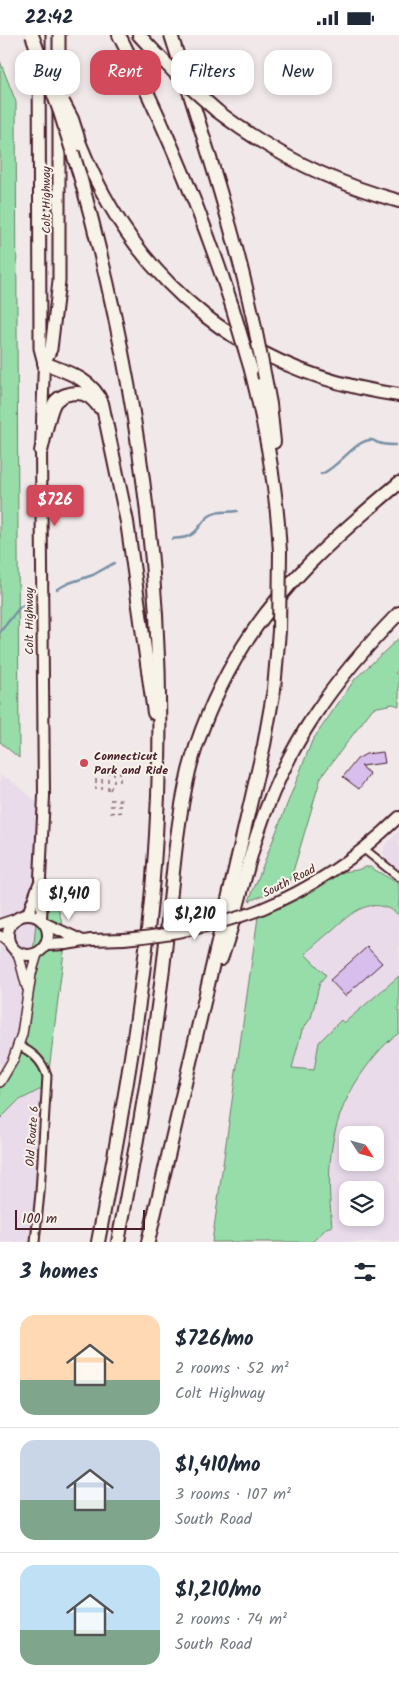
<!DOCTYPE html>
<meta charset="utf-8">
<style>
:root{--surface:#fff;--page:#f6f6f7;--text:#1f2937;--muted:#747a83;--line:#e0e1e3;--accent:#d1495b}
body{margin:0;font-family:Kalam,sans-serif;background:var(--page);color:var(--text);height:100vh;display:flex;flex-direction:column;font-size:19px;white-space:nowrap}
*{box-sizing:border-box;margin:0}
p{font-size:16px;color:var(--muted)}
.icon{flex:none;width:28px;height:28px;fill:none;stroke:currentColor;stroke-width:2;stroke-linecap:round;stroke-linejoin:round}
.map{position:relative;height:1207px;overflow:hidden}
.drawer{display:flex;flex-direction:column;background:var(--surface);flex:1}
.drawer>*{flex:none}
.hud{position:absolute;left:15px;top:15px;width:370px;height:45px;display:flex;gap:10px}
.needle{width:32px;rotate:126deg}
.controls{position:absolute;left:339px;top:1091px;display:grid;gap:10px}
.controls a{display:grid;place-items:center;width:45px;height:45px;border-radius:10px;background:var(--surface);box-shadow:0 2px 8px #0003;font-size:25px}
.scale{position:absolute;left:15px;bottom:12px;width:130px;box-sizing:border-box;padding-left:5px;border:2px solid #4a1f2b;border-top:0;font-size:14px;line-height:18px;white-space:nowrap;color:#4a1f2b;-webkit-text-stroke:4px #f7f3e8;paint-order:stroke}
.price{position:absolute;translate:-50% -42px;padding:0 11px;border-radius:5px;background:#fff;color:#222;font-size:16px;line-height:32px;filter:drop-shadow(0 1px 2px #0008)}
.price::after{content:'';position:absolute;left:50%;top:30px;width:15px;height:11px;margin-left:-8px;background:inherit;clip-path:polygon(0 0,100% 0,50% 100%)}
.price.current{background:var(--accent);color:#fff}
ul{padding:0;list-style:none}
li{display:flex;align-items:center;gap:15px;height:125px;padding:0 20px}
li+li{border-top:1px solid var(--line)}
li span{display:grid;place-items:center;flex:none;width:140px;height:100px;border-radius:15px;color:#555}
li>.icon{margin-inline-start:auto}
span .icon{width:60px;height:60px;fill:#fffc;stroke-width:1}
li b{font-size:21px}
h2{display:flex;justify-content:space-between;align-items:center;height:60px;padding:0 20px;font-size:21px}
.pill{padding:0 18px;border-radius:15px;background:var(--surface);box-shadow:0 2px 8px #0003;font-size:18px;line-height:45px}
.pill.current{background:var(--accent);color:#fff}
.status{display:flex;justify-content:space-between;align-items:center;height:35px;padding:0 25px;background:var(--surface);direction:ltr}
.status svg{height:14px;fill:currentColor}
.map>svg:first-child{display:block}
</style>
<div class="status"><b>22:42</b><svg viewBox="0 0 49 12"><path d="M0 12V9h3v3zM5 12V6h3v6zM10 12V3h3v9zM15 12V0h3v12zM26 1h20v11H26zM47 4h2v5h-2z"/></svg></div>
<div class="map">
<svg width="399" height="1207" viewBox="0 0 399 1207">
<rect width="100%" height="100%" fill="#f1e8e9"/>
<filter id="ink" filterUnits="userSpaceOnUse"><feTurbulence type="fractalNoise" baseFrequency=".02" numOctaves="2"/><feDisplacementMap in="SourceGraphic" scale="10" xChannelSelector="R" yChannelSelector="G"/><feConvolveMatrix kernelMatrix="1 2 1 2 8 2 1 2 1" color-interpolation-filters="sRGB"/></filter>
<g filter="url(#ink)">
<!-- built -->
<g fill="#e9dbea" fill-rule="evenodd">
<polygon points="0,741 9,744 44,773 40,843 32,930 23,992 0,1046"/>
<polygon points="399,796 399,836 388,826 383,817 385,810"/>
<polygon points="371,871 382,872 393,876 399,880 399,941 344,988 341,985 315,1035 292,1033 302,995 311,983 320,947 304,920 349,879 360,873"/>
<path d="M399 998V1207H312L328 1192H332L329 1164V1131L332 1105 340 1076 356 1045 377 1018ZM348 1100H375V1128H348ZM348 1155H375V1182H348Z"/>
<polygon points="47,1051 35,1207 0,1207 0,1084 18,1066"/>
</g>
<!-- green -->
<g fill="#96ddaa" stroke="#707e6a">
<polygon points="0,26 16,67 19,723 0,707"/>
<polygon points="399,603 399,634 395,638 399,641 399,671 393,669 373,673 321,742 289,850 249,866 312,706 355,644"/>
<path d="M365 832H370L399 849V880C371 859 352 877 331 896 322 904 313 911 305 919L326 940 320 947 311 983 302 995 292 1033 314 1035 319 1007 341 985 344 988 399 941V998C386 1007 376 1019 367 1031 328 1083 326 1130 332 1192H328L312 1207H212L259 875 328 839 357 835Z"/>
<polygon points="40,843 44,862 55,863 66,901 47,1051 18,1066 0,1084 0,1046 12,1026 32,930"/>
</g>
<g fill="none" stroke-linecap="round" stroke-linejoin="round">
<!-- stream -->
<g stroke="#7890a6" stroke-width="2.5">
<path d="M321 439C337 434 357 403 372 405 375 406 377 408 379 408 384 410 390 410 395 410"/>
<path d="M172 504C180 503 189 503 195 497 201 492 203 484 211 480 219 475 228 478 237 476"/>
<polyline points="57,554 69,548 93,540 114,528"/>
<polyline points="0,597 20,572 29,567"/>
</g>
</g>
<!-- building -->
<g fill="#d7beed" stroke="#4a1f2b">
<polygon points="383,717 385,728 361,731 370,739 359,754 343,742 357,724 366,719"/>
<polygon points="367,912 382,928 345,961 330,945"/>
</g>
<g fill="none" stroke-linecap="round" stroke-linejoin="round">
<!-- minor casing -->
<g stroke="#4a1f2b" stroke-width="11">
<g id="minor">
<polyline points="364,814 399,842"/>
<path d="M18 1010C33 1018 42 1025 47 1041L40 1158 35 1207"/>
</g>
</g>
<!-- tertiary casing -->
<g stroke="#4a1f2b" stroke-width="12">
<g id="tertiary">
<polyline points="0,889 15,884"/>
<polyline points="0,901 9,908"/>
<polyline points="18,918 27,952"/>
<polyline points="0,1047 13,1025 22,999 31,939 37,919"/>
</g>
</g>
<!-- secondary casing -->
<g stroke="#4a1f2b" stroke-width="14">
<g id="secondary">
<path d="M259 875C313 853 358 822 399 782"/>
<polyline points="28,879 39,849"/>
<circle cx="28" cy="900" r="20"/>
<polyline points="41,884 42,863 40,843 44,761 41,416 44,328"/>
<polyline points="46,889 83,906"/>
<polyline points="46,910 66,909 91,905 124,904"/>
</g>
</g>
<!-- trunk casing -->
<g stroke="#4a1f2b" stroke-width="15">
<g id="trunk">
<polyline points="39,0 40,313 44,328"/>
<polyline points="44,328 51,314 59,246 59,0"/>
</g>
</g>
<!-- motorway casing -->
<g stroke="#4a1f2b" stroke-width="16">
<g id="motorway">
<path d="M119 0C164 88 202 178 232 271"/>
<polyline points="139,0 151,13"/>
<path d="M171 0C201 94 232 187 253 283"/>
<path d="M217 76C272 118 332 148 399 166"/>
<path d="M80 109C137 251 247 339 399 360"/>
<path d="M80 141C140 355 170 577 156 800 148 937 124 1072 98 1207"/>
<path d="M44 328C67 337 92 344 102 368L127 487 154 678"/>
<path d="M251 335C266 394 277 455 280 517"/>
<polyline points="265,343 270,369 274,407"/>
<path d="M41 416C44 405 49 376 55 367 60 361 69 358 77 358 87 358 93 364 99 372"/>
<path d="M221 924C236 883 244 841 257 800 286 710 334 644 399 578"/>
<path d="M118 1207C135 1119 151 1030 162 941 171 873 173 802 189 736 199 696 216 658 236 623 277 552 337 500 399 448"/>
<polyline points="148,1207 264,710 274,654 279,596"/>
</g>
</g>
<!-- path -->
<g stroke="#4a1f2b" stroke-width="1" stroke-dasharray="4 4" stroke-linecap="butt">
<polyline points="96,736 96,755"/>
<polyline points="102,736 102,755"/>
<polyline points="120,747 120,736"/>
<polyline points="108,755 108,736"/>
<polyline points="110,755 114,747 114,736"/>
<polyline points="110,765 123,765"/>
<polyline points="110,771 123,771"/>
<polyline points="110,778 123,777"/>
</g>
<!-- minor -->
<use href="#minor" stroke="#f7f3e8" stroke-width="7"/>
<!-- tertiary -->
<use href="#tertiary" stroke="#f7f3e8" stroke-width="9"/>
<!-- secondary -->
<use href="#secondary" stroke="#f7f3e8" stroke-width="10"/>
<!-- trunk -->
<use href="#trunk" stroke="#f7f3e8" stroke-width="11"/>
<!-- motorway -->
<use href="#motorway" stroke="#f7f3e8" stroke-width="12"/>
<!-- secondary-bridge casing -->
<g stroke="#4a1f2b" stroke-width="14" stroke-linecap="butt">
<path id="secondary-bridge" d="M124 904C170 900 216 891 259 875"/>
</g>
<!-- motorway-bridge casing -->
<g stroke="#4a1f2b" stroke-width="16" stroke-linecap="butt">
<g id="motorway-bridge">
<polyline points="32,0 60,77 80,141"/>
<polyline points="151,13 180,43 217,76"/>
<polyline points="63,67 72,84 80,109"/>
<polyline points="232,271 251,335"/>
<polyline points="253,283 265,343"/>
<polyline points="279,596 280,517"/>
</g>
</g>
<!-- secondary-bridge -->
<use href="#secondary-bridge" stroke="#f7f3e8" stroke-width="10"/>
<!-- motorway-bridge -->
<use href="#motorway-bridge" stroke="#f7f3e8" stroke-width="12"/>
</g>
</g>
<!-- markers -->
<circle fill="#d1495b" stroke="#f7f3e8" stroke-width="2" cx="84" cy="728" r="5"/>
<g text-anchor="middle" stroke-width="4" stroke-linejoin="round" paint-order="stroke">
<!-- street labels -->
<g font-size="12" fill="#4a1f2b" stroke="#f7f3e8">
<text transform="translate(46 165) rotate(-90)" y="4">Colt Highway</text>
<text transform="translate(29 586) rotate(-90)" y="4">Colt Highway</text>
<text transform="translate(289 846) rotate(-27)" y="4">South Road</text>
<text transform="translate(32 1101) rotate(-86)" y="4">Old Route 6</text>
</g>
<!-- poi labels -->
<g font-size="12" font-weight="bold" fill="#4a1f2b" stroke="#f7f3e8" text-anchor="start">
<text x="94" y="725">Connecticut<tspan x="94" dy="14">Park and Ride</tspan></text>
</g>
</g>
</svg>
<div class="controls">
<a><svg class="needle" viewBox="-14 -14 28 28"><path d="M0-13l5 13h-10z" fill="#e53935"/><path d="M0 13l5-13h-10z" fill="#747a83"/></svg></a>
<a><svg class="icon" aria-label="layers" viewBox="0 0 24 24"><path d="M12 4l9 5-9 5-9-5zM3 14l9 5 9-5"/></svg></a>
</div>
<div class="scale">100 m</div>
<b class="price current" style="left:55px;top:492px">$726</b>
<b class="price" style="left:69px;top:886px">$1,410</b>
<b class="price" style="left:195px;top:906px">$1,210</b>
<div class="hud">
<a class="pill">Buy</a>
<a class="pill current">Rent</a>
<a class="pill">Filters</a>
<a class="pill">New</a>
</div>
</div>
<section class="drawer">
<h2>3 homes<svg class="icon" aria-label="filters" viewBox="0 0 24 24"><path d="M4 7h16M4 17h16"/><circle cx="9" cy="7" r="2"/><circle cx="15" cy="17" r="2"/></svg></h2>
<ul>
<li><span style="background:linear-gradient(#ffd9b3 65%,#7fa58c 0)"><svg class="icon" aria-label="home" viewBox="0 0 24 24"><path d="M3 11l9-7 9 7M6 9v11h12V9"/></svg></span><div><b>$726/mo</b><p>2 rooms · 52 m²</p><p>Colt Highway</p></div></li>
<li><span style="background:linear-gradient(#c9d6e8 60%,#7fa58c 0)"><svg class="icon" aria-label="home" viewBox="0 0 24 24"><path d="M3 11l9-7 9 7M6 9v11h12V9"/></svg></span><div><b>$1,410/mo</b><p>3 rooms · 107 m²</p><p>South Road</p></div></li>
<li><span style="background:linear-gradient(#bfe0f5 65%,#7fa58c 0)"><svg class="icon" aria-label="home" viewBox="0 0 24 24"><path d="M3 11l9-7 9 7M6 9v11h12V9"/></svg></span><div><b>$1,210/mo</b><p>2 rooms · 74 m²</p><p>South Road</p></div></li>
</ul>
</section>
